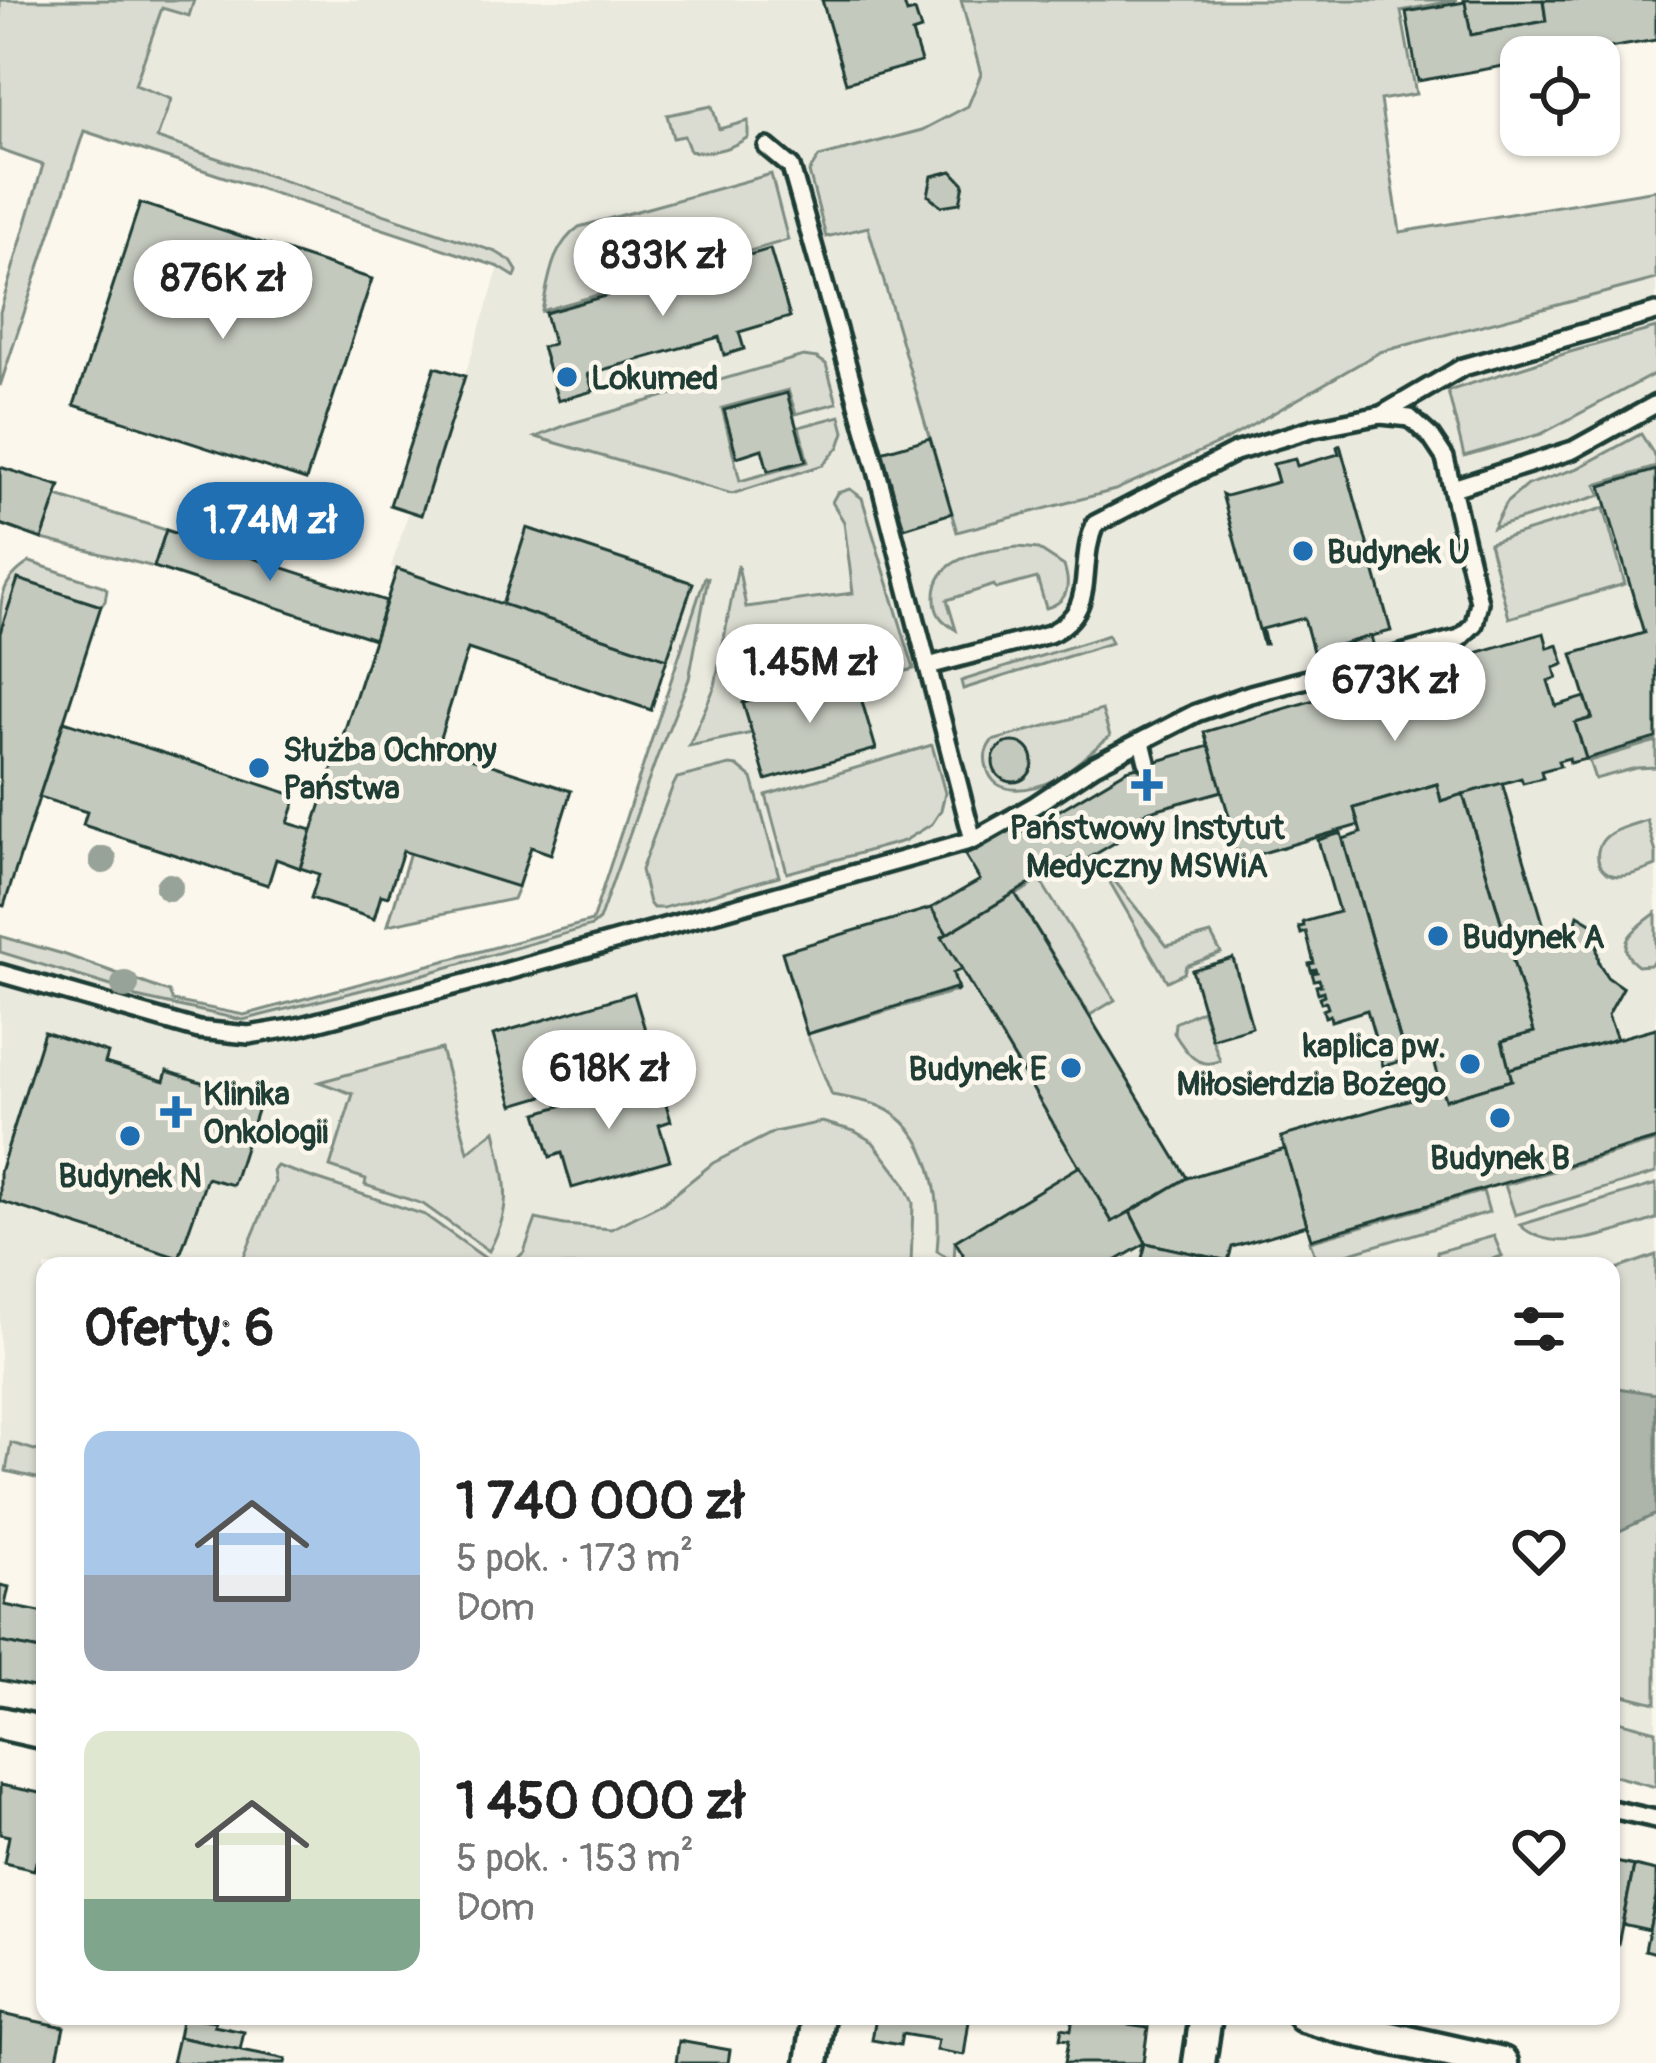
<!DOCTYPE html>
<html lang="pl">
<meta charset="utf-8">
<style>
:root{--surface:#fff;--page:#f2f2f2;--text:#222;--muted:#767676;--accent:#1f6fb2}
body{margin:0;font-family:Pangolin,sans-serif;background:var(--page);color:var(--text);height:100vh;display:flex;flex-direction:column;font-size:45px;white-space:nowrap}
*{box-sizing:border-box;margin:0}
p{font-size:39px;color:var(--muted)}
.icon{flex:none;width:66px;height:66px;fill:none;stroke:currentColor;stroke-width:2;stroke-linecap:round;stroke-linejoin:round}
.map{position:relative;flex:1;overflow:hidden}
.panel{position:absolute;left:36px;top:1257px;width:1584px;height:768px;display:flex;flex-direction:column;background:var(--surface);border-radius:24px;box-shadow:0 3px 9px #0004}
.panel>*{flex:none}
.fabs{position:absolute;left:1500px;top:36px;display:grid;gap:24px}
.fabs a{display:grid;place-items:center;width:120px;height:120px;border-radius:24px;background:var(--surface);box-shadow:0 3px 9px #0004;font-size:60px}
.price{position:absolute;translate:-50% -102px;padding:0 27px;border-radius:42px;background:#fff;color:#222;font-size:39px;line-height:78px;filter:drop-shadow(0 3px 6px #0008)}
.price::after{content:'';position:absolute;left:50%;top:72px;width:36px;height:27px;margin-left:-18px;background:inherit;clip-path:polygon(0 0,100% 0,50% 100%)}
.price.active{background:var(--accent);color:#fff}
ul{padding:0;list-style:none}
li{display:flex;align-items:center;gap:36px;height:300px;padding:0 48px}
li span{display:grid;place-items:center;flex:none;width:336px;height:240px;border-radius:24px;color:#555}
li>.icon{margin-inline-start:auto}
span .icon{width:144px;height:144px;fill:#fffc;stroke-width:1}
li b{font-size:51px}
h2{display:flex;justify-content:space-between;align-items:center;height:144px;padding:0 48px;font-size:51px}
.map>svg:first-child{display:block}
</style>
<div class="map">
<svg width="1656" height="2063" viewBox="0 0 1656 2063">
<rect width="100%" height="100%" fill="#fbf7ec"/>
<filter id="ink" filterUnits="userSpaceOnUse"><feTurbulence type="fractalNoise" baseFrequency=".00833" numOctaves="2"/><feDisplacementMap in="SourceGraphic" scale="24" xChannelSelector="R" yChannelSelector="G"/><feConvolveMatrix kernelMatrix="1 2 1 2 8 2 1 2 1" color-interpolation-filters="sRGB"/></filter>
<g filter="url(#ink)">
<!-- built -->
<polygon fill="#eae9de" points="126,0 961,0 981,74 1228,438 1380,352 1656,279 1656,1787 1611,1775 1611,1266 45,1266 45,1480 0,1470 0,943 133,993 244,1015 592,921 678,663 391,567 409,511 421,514 499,267 84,131"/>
<!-- green -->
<g fill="#dbdcd1" stroke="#7d8c82" stroke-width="3">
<polygon points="0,0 194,0 189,16 162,8 135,85 171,99 157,138 496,252 511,261 517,271 515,277 499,267 84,131 0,386 0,312 43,165 0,150"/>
<polygon points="961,0 1457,0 1401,11 1416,94 1380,100 1400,232 1656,190 1656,279 1380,352 1228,439 1115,490 957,532 868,227 826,237 809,172 819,157 922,130 968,106 981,74"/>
<path d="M712 106 719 129 748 121V137C731 149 711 154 690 151L684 136 673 138 667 115Z"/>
<path d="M771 174 788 240 542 311C549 279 551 247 579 227Z"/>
<polygon points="1656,328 1656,373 1541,434 1464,456 1448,391 1570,352"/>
<polygon points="803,356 817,358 826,364 837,403 796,414 788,390 722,408 740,481 808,462 799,427 840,416 844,432 839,447 823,465 732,494 536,437 569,424"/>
<polygon points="1641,434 1656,458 1656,467 1596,485 1601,495 1493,528 1506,503 1527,485 1578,468"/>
<polygon points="850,489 862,498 914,669 858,684 853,671 744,702 752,733 689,746 715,686 738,565 746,607 853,593 844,522 832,502 837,493"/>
<polygon points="57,496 166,530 154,567 42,539"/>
<polygon points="1604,508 1625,584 1509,618 1489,543"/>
<path d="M1018 547 1038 549 1064 566C1071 586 1068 602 1046 608L1037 578 996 589 994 585 947 600 956 630C943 622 935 615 935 599 933 555 986 551 1018 547Z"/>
<path d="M30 562 103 586 107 589 105 601 101 606 18 580 0 633C0 601 0 580 30 562Z"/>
<polygon points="705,577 708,578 689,679 657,757 599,920 592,926 421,975 243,1020 136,997 111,986 0,952 0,936 63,954 169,992 173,1001 244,1015 592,921"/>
<polygon points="1108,635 1111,643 963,689 961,681"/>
<path d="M1102 710 1110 736C1092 750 1074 768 1055 779 1034 790 995 799 987 768 984 757 985 750 992 741Z"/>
<polygon points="1656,741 1656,767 1636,768 1595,779 1589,761"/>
<polygon points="932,745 945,793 941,810 932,824 904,841 787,873 766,795"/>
<polygon points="730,765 737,766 752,778 779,876 663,908 653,908 649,903 641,870 672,788 677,778"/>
<path d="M1647 820 1656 853V866C1645 870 1630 877 1618 876 1594 874 1591 846 1610 834 1620 827 1635 824 1647 820Z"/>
<polygon points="410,852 518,887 513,899 388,925"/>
<polygon points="1096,858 1167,946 1211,934 1221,953 1186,966 1184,973 1167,981"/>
<polygon points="1040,880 1115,1000 1090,1015 1016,895"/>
<path d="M1656 913V959L1650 965 1638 966C1610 945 1637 927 1656 913Z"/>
<path d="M962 969 1080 1166 955 1242 954 1261 937 1251C942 1200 933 1129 879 1106 864 1100 847 1098 832 1095L807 1034 956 991 958 989 953 973Z"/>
<path d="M1202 1010 1220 1061C1197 1070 1185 1051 1174 1033L1175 1023Z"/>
<path d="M441 1049 468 1152 495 1130C505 1181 515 1202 489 1251L423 1204 365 1185 366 1179 330 1167 353 1094 319 1082Z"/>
<polygon points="822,1122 854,1131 873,1142 903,1181 913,1203 911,1266 526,1266 517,1259 524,1252 536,1219 564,1225 611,1229 663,1203 713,1163 774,1132"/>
<polygon points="1656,1141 1656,1173 1515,1215 1505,1185"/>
<polygon points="277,1166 425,1215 485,1258 473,1266 240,1266 275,1182 273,1171"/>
<path d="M1656 1184V1219C1618 1231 1554 1258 1520 1225Z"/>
<polygon points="1483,1191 1489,1212 1317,1263 1310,1241"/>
<polygon points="1494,1236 1502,1256 1471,1266 1437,1266 1437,1252"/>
<polygon points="1656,1255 1656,1703 1611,1692 1611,1271"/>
<polygon points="11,1443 45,1453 45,1480 6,1471"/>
<polygon points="1611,1719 1656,1731 1656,1787 1611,1775"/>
</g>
<!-- water -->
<polygon fill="#adb4aa" stroke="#74847b" stroke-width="3" points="1611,1387 1656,1394 1656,1514 1611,1535"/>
<!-- building -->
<g fill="#c4c9be" stroke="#1f3d34" stroke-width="3">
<polygon points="822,0 903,0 907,13 915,11 921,30 912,33 921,62 846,83"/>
<polygon points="1464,0 1543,0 1546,21 1471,35"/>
<polygon points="1543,0 1656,0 1656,40 1557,57 1521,57 1521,63 1418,81 1406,12 1465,2 1471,35 1546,21"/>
<polygon points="952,171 964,184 960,203 941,206 928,195 932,176"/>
<polygon points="140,203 372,279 306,480 74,405"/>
<circle cx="636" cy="240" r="8"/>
<polygon points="770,249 790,317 739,332 744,349 724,355 719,337 588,374 593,391 558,401 542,347 553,344 545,313"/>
<polygon points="435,367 465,376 421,515 390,505"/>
<polygon points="787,393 806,461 768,471 762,449 737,457 724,410"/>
<polygon points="930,438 952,513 904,528 881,452"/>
<polygon points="1340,445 1391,631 1316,651 1317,654 1314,655 1304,618 1262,629 1266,644 1263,644 1222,494 1226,496 1278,482 1273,464 1295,459 1297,466 1339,454 1337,447"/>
<polygon points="0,467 60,486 42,539 0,524"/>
<polygon points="1656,470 1656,738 1586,759 1575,723 1592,718 1572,654 1644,633 1601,486"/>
<polygon points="527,528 693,583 667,659 502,605"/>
<polygon points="166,530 386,601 374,639 154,567"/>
<polygon points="397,569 667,659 651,710 468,649 437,747 571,791 551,854 531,847 518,887 403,851 388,897 381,895 374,919 311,898 319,874 300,868"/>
<polygon points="18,579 101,606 4,906 0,905 0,633"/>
<polygon points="1544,633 1548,648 1558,645 1564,664 1554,668 1557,678 1548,681 1556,706 1585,697 1592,718 1575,723 1586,759 1570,763 1569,758 1558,761 1560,766 1541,771 1543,778 1523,783 1521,778 1441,801 1437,784 1354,808 1359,825 1242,859 1239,851 1235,852 1225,817 1229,816 1204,732"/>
<polygon points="1371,636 1382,680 1362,686 1350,642"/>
<polygon points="853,671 876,749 766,780 743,703"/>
<polygon points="64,721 297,796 288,823 312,830 300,868 276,859 268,885 83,825 87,812 39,797"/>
<circle cx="1013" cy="762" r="20"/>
<polygon points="1209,746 1222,791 1147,812 1111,833 1116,842 1079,864 1074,857 947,934 931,908 980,880 965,855 1012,825 1018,835 1127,770"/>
<polygon points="1502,783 1550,947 1560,944 1569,947 1578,915 1603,930 1597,949 1599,963 1607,977 1623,988 1608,1015 1617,1039 1509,1069 1502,1041 1534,1032 1463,794"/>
<polygon points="1437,784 1441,801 1463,794 1534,1032 1502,1041 1512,1080 1445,1100 1432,1053 1406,1060 1343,839 1361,833 1354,808"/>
<polygon points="1341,833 1406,1060 1383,1066 1367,1010 1331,1021 1330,1015 1325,1017 1323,1010 1328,1008 1326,1002 1321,1003 1319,997 1324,995 1323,991 1318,993 1316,986 1321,985 1319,979 1314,980 1312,973 1317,972 1316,969 1311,970 1309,964 1314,963 1306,932 1301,934 1299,927 1304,926 1303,922 1339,912 1318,840"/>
<polygon points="1015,893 1187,1178 1112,1222 942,937"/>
<polygon points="931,908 947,934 942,937 962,969 953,973 958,990 956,991 955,988 807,1034 782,952"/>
<polygon points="1233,958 1252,1027 1212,1039 1192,970"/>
<polygon points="634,993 655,1063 513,1105 493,1035"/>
<polygon points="1656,1028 1656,1139 1311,1239 1281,1137 1442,1090 1445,1100 1512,1080 1509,1069"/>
<polygon points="44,1032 108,1053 105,1063 164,1081 167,1071 260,1101 233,1185 207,1178 179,1258 0,1201 0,1172"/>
<polygon points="658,1077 671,1121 659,1125 670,1160 572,1188 562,1153 550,1157 537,1113"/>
<polygon points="1285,1149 1307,1225 1232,1247 1228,1261 1146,1243 1130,1212 1187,1178"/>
<polygon points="1080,1166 1112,1222 1130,1212 1146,1243 1107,1266 960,1266 963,1254 955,1241"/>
<polygon points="1146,1243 1228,1261 1227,1266 1140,1266"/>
<polygon points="1312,1256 1315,1266 1293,1266 1291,1262"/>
<polygon points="0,1585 9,1587 5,1605 45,1613 45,1651 0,1642"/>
<polygon points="0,1642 45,1651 43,1689 0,1680"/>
<polygon points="0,1785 45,1794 45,1863 36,1862 34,1870 4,1863 9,1836 0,1834"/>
<polygon points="1611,1861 1634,1866 1618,1944 1611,1942"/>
<polygon points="1634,1866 1656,1871 1656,1897 1649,1930 1622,1924"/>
<polygon points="1656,1897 1656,1953 1645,1950"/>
<polygon points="1,2014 64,2027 56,2063 0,2063"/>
<polygon points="182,2016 215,2021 214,2026 244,2032 240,2050 178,2037"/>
<polygon points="876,2016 963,2016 962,2020 969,2021 964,2055 936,2050 938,2040 902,2034 900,2045 872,2040"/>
<polygon points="1073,2016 1148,2027 1143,2063 1065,2063 1069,2040 1060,2039 1062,2028 1071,2030"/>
<polygon points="178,2037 286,2059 285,2063 172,2063"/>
<polygon points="679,2041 730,2050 728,2063 676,2063"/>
</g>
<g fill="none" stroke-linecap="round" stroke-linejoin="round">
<!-- lane casing -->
<g stroke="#1f3d34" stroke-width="24">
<g id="lane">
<polyline points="767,147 791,167 876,467 973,840"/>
<polyline points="1381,415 1463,367 1656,312"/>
<polyline points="1453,488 1573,450 1656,404"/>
<path d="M928 666 1049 634C1100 610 1076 569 1095 524L1235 452 1314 428 1381 415 1410 418 1431 437 1445 458 1479 602 1474 624 1460 638 1382 659"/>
<polyline points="1142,742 1147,762"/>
<polyline points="0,973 199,1030 249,1035 297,1027 465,983 973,840 1035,805 1095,765 1196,713 1250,694 1352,667"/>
<polyline points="1611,1809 1656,1819"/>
</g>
</g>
<!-- street casing -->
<g stroke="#1f3d34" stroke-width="39">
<g id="street">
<polyline points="0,1723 45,1733"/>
<polyline points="1304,2016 1341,2027 1502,2063"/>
<polyline points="812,2063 819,2016"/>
<polyline points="1199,2063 1206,2016"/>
</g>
</g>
<!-- lane -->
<use href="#lane" stroke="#fbf7ec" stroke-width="15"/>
<!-- street -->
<use href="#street" stroke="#fbf7ec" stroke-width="30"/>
</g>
<!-- trees -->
<g fill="#97a298">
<circle cx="103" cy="860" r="14"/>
<circle cx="169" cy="887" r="14"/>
<circle cx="125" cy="985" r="14"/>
</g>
</g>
<!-- markers -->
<g fill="#1f6fb2" stroke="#fbf7ec" stroke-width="4.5">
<circle cx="567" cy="377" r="12"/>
<circle cx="1303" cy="551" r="12"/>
<circle cx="259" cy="768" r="12"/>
<path d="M1141 767h12v12h12v12h-12v12h-12v-12h-12v-12h12z"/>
<circle cx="1438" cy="936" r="12"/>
<circle cx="1470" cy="1064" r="12"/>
<circle cx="1071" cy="1068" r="12"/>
<path d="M170 1094h12v12h12v12h-12v12h-12v-12h-12v-12h12z"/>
<circle cx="1500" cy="1118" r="12"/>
<circle cx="130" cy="1136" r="12"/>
</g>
<g text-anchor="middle" stroke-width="9" stroke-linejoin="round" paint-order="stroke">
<!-- poi labels -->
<g font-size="33" font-weight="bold" fill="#1f3d34" stroke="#fbf7ec" text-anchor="start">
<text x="591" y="389">Lokumed</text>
<text x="1327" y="563">Budynek U</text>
<text x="283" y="761">Służba Ochrony<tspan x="283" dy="38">Państwa</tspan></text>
<text x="1147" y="839" text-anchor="middle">Państwowy Instytut<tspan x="1147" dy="38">Medyczny MSWiA</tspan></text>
<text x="1462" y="948">Budynek A</text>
<text x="1446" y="1057" text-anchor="end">kaplica pw.<tspan x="1446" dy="38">Miłosierdzia Bożego</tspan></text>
<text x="1047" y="1080" text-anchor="end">Budynek E</text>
<text x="203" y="1105">Klinika<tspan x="203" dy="38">Onkologii</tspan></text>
<text x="1500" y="1169" text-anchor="middle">Budynek B</text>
<text x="130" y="1187" text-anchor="middle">Budynek N</text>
</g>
</g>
</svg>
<div class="fabs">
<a><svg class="icon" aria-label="locate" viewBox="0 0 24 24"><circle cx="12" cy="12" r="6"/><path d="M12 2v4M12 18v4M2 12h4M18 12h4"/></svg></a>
</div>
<b class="price" style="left:663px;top:319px">833K zł</b>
<b class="price" style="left:223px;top:342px">876K zł</b>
<b class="price active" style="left:270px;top:584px">1.74M zł</b>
<b class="price" style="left:810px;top:726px">1.45M zł</b>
<b class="price" style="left:1395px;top:744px">673K zł</b>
<b class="price" style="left:609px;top:1132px">618K zł</b>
<section class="panel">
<h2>Oferty: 6<svg class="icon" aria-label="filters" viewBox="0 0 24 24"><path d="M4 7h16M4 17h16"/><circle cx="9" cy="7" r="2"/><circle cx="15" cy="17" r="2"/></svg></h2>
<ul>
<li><span style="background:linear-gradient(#a9c7e8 60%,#9aa5b1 0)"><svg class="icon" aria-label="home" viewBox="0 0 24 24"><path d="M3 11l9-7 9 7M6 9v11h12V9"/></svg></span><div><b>1 740 000 zł</b><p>5 pok. · 173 m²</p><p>Dom</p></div><svg class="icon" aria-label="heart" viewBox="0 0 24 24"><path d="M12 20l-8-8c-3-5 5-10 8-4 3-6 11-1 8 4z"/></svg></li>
<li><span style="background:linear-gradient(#dfe7d0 70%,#7fa58c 0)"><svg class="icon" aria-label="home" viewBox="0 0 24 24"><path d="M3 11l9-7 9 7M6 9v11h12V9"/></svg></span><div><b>1 450 000 zł</b><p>5 pok. · 153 m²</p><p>Dom</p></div><svg class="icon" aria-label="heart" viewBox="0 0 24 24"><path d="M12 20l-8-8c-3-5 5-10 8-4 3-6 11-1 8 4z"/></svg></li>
</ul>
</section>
</div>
